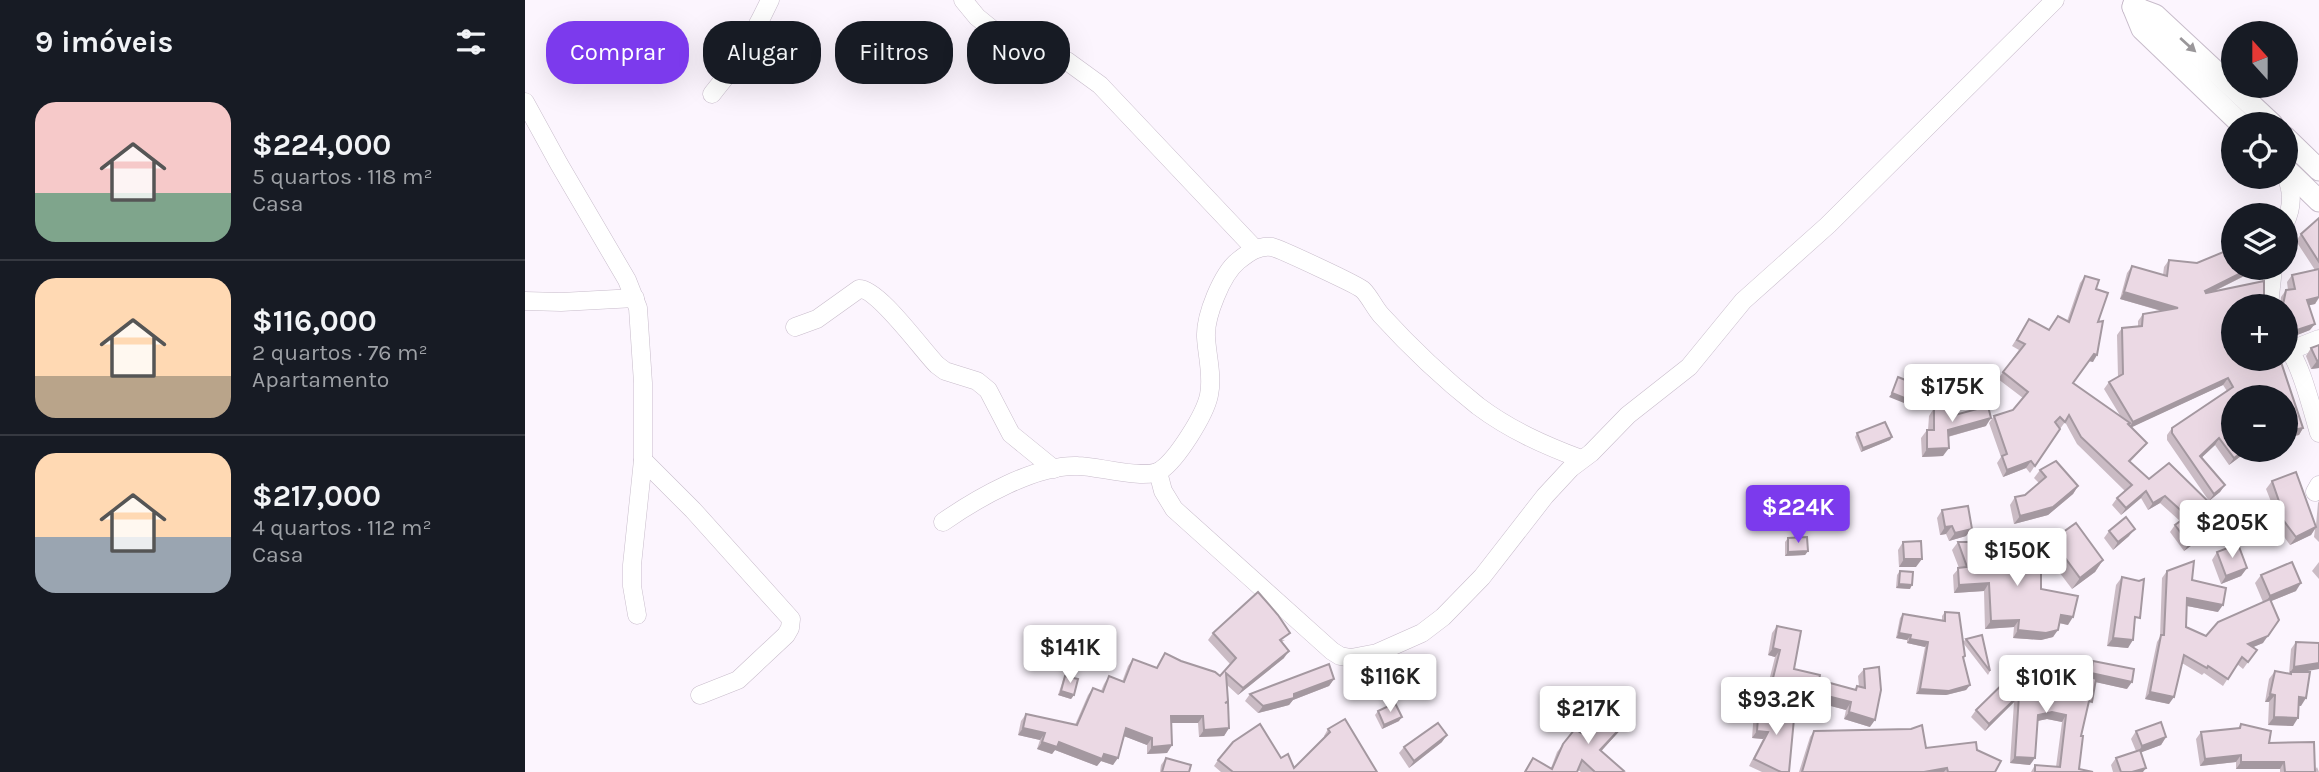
<!DOCTYPE html>
<html lang="pt">
<meta charset="utf-8">
<style>
:root{--surface:#171b24;--page:#242831;--text:#f1f3f6;--muted:#9ea1a6;--line:#363941;--accent:#7c3aed}
body{margin:0;font-family:Karla,sans-serif;background:var(--page);color:var(--text);height:100vh;display:flex;flex-direction:column;font-size:26px;white-space:nowrap}
*{box-sizing:border-box;margin:0}
p{font-size:23px;color:var(--muted)}
.icon{flex:none;width:38px;height:38px;fill:none;stroke:currentColor;stroke-width:2;stroke-linecap:round;stroke-linejoin:round}
.map{position:relative;flex:1;overflow:hidden}
.sheet{display:flex;flex-direction:column;background:var(--surface);width:525px}
.sheet>*{flex:none}
.guide{position:absolute;left:21px;top:21px;width:665px;height:63px;display:flex;gap:14px}
.needle{width:46px;rotate:339deg}
.fabs{position:absolute;left:1696px;top:21px;display:grid;gap:14px}
.fabs a{display:grid;place-items:center;width:77px;height:77px;border-radius:50%;background:var(--surface);box-shadow:0 7px 28px #0002;font-size:35px}
.price{position:absolute;translate:-50% -60px;padding:0 16px;border-radius:7px;background:#fff;color:#222;font-size:23px;line-height:46px;filter:drop-shadow(0 2px 4px #0008)}
.price::after{content:'';position:absolute;left:50%;top:42px;width:21px;height:16px;margin-left:-10px;background:inherit;clip-path:polygon(0 0,100% 0,50% 100%)}
.price.current{background:var(--accent);color:#fff}
ul{padding:0;list-style:none}
li{display:flex;align-items:center;gap:21px;height:175px;padding:0 35px}
li+li{border-top:2px solid var(--line)}
li span{display:grid;place-items:center;flex:none;width:196px;height:140px;border-radius:21px;color:#555}
li>.icon{margin-inline-start:auto}
span .icon{width:84px;height:84px;fill:#fffc;stroke-width:1}
li b{font-size:30px}
h2{display:flex;justify-content:space-between;align-items:center;height:84px;padding:0 35px;font-size:30px}
.chip{padding:0 24px;border-radius:28px;background:var(--surface);box-shadow:0 7px 28px #0002;font-size:24px;line-height:63px}
.chip.current{background:var(--accent);color:#fff}
main{display:flex;flex:1;min-height:0}
.map>svg:first-child{display:block}
</style>
<main>
<section class="sheet">
<h2>9 imóveis<svg class="icon" aria-label="filters" viewBox="0 0 24 24"><path d="M4 7h16M4 17h16"/><circle cx="9" cy="7" r="2"/><circle cx="15" cy="17" r="2"/></svg></h2>
<ul>
<li><span style="background:linear-gradient(#f6c9c9 65%,#7fa58c 0)"><svg class="icon" aria-label="home" viewBox="0 0 24 24"><path d="M3 11l9-7 9 7M6 9v11h12V9"/></svg></span><div><b>$224,000</b><p>5 quartos · 118 m²</p><p>Casa</p></div></li>
<li><span style="background:linear-gradient(#ffd9b3 70%,#b9a48a 0)"><svg class="icon" aria-label="home" viewBox="0 0 24 24"><path d="M3 11l9-7 9 7M6 9v11h12V9"/></svg></span><div><b>$116,000</b><p>2 quartos · 76 m²</p><p>Apartamento</p></div></li>
<li><span style="background:linear-gradient(#ffd9b3 60%,#9aa5b1 0)"><svg class="icon" aria-label="home" viewBox="0 0 24 24"><path d="M3 11l9-7 9 7M6 9v11h12V9"/></svg></span><div><b>$217,000</b><p>4 quartos · 112 m²</p><p>Casa</p></div></li>
</ul>
</section>
<div class="map">
<svg width="1794" height="772" viewBox="0 0 1794 772">
<rect width="100%" height="100%" fill="#fcf5fe"/>
<g fill="none" stroke-linecap="round" stroke-linejoin="round">
<!-- minor casing -->
<g stroke="#c8bccb" stroke-width="19">
<g id="minor">
<polyline points="438,0 452,17 468,30 542,61 575,85 730,249"/>
<path d="M187 94C211 65 229 34 245 0"/>
<polyline points="0,102 34,164 102,280 113,308 118,383 118,460 107,565 107,586 112,615"/>
<path d="M1760 174C1768 191 1768 206 1760 223"/>
<polyline points="0,301 36,302 110,298"/>
<polyline points="1744,306 1748,268"/>
<path d="M270 327 292 319 334 289C353 288 397 350 412 365L420 371 452 381 463 390 486 434 529 469"/>
<path d="M1760 346C1775 357 1788 414 1794 433"/>
<polyline points="1766,350 1794,339"/>
<polyline points="118,460 168,510 266,619 265,628 261,635 213,680 175,695"/>
<polyline points="633,472 638,491 649,509 807,651 815,656 826,658 852,653 897,633 918,617 957,577 1020,496 1046,468 1066,453 1103,415 1164,367 1218,301 1303,225 1530,0"/>
<polyline points="1790,492 1794,485"/>
<path d="M418 522C451 499 511 464 553 466 573 466 621 481 636 470 652 459 680 415 684 395 688 376 682 356 681 337 680 316 697 274 713 261 723 253 733 245 747 247 755 249 833 285 838 290 845 297 849 307 856 315 886 348 919 379 953 406 985 430 1019 445 1056 459"/>
</g>
</g>
<!-- tertiary casing -->
<g stroke="#c8bccb" stroke-width="23">
<g id="tertiary">
<polyline points="1610,0 1608,7 1617,29 1716,124"/>
<polyline points="1608,7 1630,15 1747,124"/>
<polyline points="1760,137 1794,170"/>
<polyline points="1760,168 1794,201"/>
</g>
</g>
<!-- minor -->
<use href="#minor" stroke="#fff" stroke-width="18"/>
<!-- tertiary -->
<use href="#tertiary" stroke="#fff" stroke-width="21"/>
</g>
<!-- wall -->
<g fill="#cabbc4">
<polygon points="1794,218 1794,298 1790,304 1784,305 1785,330 1767,337 1760,306 1755,306 1756,297 1761,290 1763,290 1762,282 1767,275 1790,270 1771,241 1776,234"/>
<polygon points="1708,246 1708,268 1735,268 1688,292 1708,306 1778,428 1774,435 1760,438 1760,397 1708,397 1708,450 1720,450 1716,456 1704,465 1690,445 1677,457 1700,485 1695,492 1684,501 1642,440 1642,435 1647,428 1702,391 1698,385 1606,427 1617,449 1605,462 1624,479 1694,512 1689,519 1676,530 1673,523 1667,545 1659,551 1645,532 1650,525 1655,521 1635,503 1623,510 1616,498 1596,515 1587,505 1592,498 1600,491 1552,444 1540,422 1535,429 1532,426 1535,429 1505,473 1501,468 1478,477 1472,463 1476,457 1464,423 1469,416 1488,410 1498,398 1473,379 1494,350 1487,346 1504,319 1524,330 1533,316 1542,321 1555,283 1560,276 1571,289 1573,322 1568,362 1564,361 1548,383 1596,417 1579,389 1584,382 1593,377 1592,335 1597,328 1613,327 1613,321 1618,314 1636,311 1595,299 1602,273 1607,266 1638,275 1639,267 1644,260 1672,263 1706,248"/>
<polygon points="1786,348 1794,368 1786,369 1781,356"/>
<polygon points="1409,408 1430,415 1461,426 1423,437 1418,456 1397,457 1396,438 1402,430 1403,430 1404,416"/>
<polygon points="1332,433 1367,437 1365,440 1336,452 1330,437"/>
<polygon points="1515,470 1553,486 1548,494 1523,515 1489,524 1485,505 1490,497 1500,495 1514,483 1509,478"/>
<polygon points="1747,481 1791,525 1793,503 1794,501 1794,542 1789,537 1790,529 1786,535 1765,545 1744,516 1749,509 1741,489"/>
<polygon points="1716,503 1734,538 1714,541 1711,511"/>
<polygon points="1417,510 1441,536 1424,541 1421,534 1415,535 1412,518"/>
<polygon points="1584,531 1604,536 1588,550 1579,538"/>
<polygon points="1263,538 1283,551 1280,555 1260,556 1260,542"/>
<polygon points="1527,540 1578,560 1570,572 1547,589 1519,552"/>
<polygon points="1378,542 1391,567 1374,567 1373,550"/>
<polygon points="1433,542 1462,563 1488,563 1488,549 1493,542 1516,589 1543,625 1534,623 1528,637 1516,640 1488,638 1489,627 1460,629 1459,591 1429,593 1428,575 1434,568 1427,550"/>
<polygon points="1692,552 1722,568 1716,576 1696,584 1687,560"/>
<polygon points="1794,562 1794,579 1787,571"/>
<polygon points="1375,571 1385,589 1371,588 1372,575"/>
<polygon points="1642,571 1667,580 1693,612 1662,606 1661,627 1681,636 1738,602 1730,583 1736,575 1771,591 1746,601 1738,643 1728,647 1732,650 1718,669 1712,664 1698,686 1679,673 1677,675 1657,663 1644,704 1620,699 1632,642 1635,637 1637,578"/>
<polygon points="1597,577 1610,625 1603,648 1582,646 1591,585"/>
<polygon points="1420,612 1438,642 1441,639 1465,671 1463,675 1439,644 1438,659 1445,685 1441,690 1421,695 1391,694 1400,647 1382,643 1382,640 1371,638 1375,618 1378,614 1417,621 1417,616"/>
<polygon points="1252,626 1269,669 1294,680 1329,690 1332,686 1334,687 1333,676 1339,669 1345,727 1319,719 1321,710 1242,689 1250,657 1243,655 1247,633"/>
<polygon points="688,633 760,640 756,642 759,658 713,695 702,685 701,703 704,728 699,736 674,737 673,723 646,723 647,745 642,753 622,754 622,745 599,736 588,765 576,761 572,766 530,750 527,754 512,749 515,740 493,735 496,721 501,714 550,725 563,695 568,688 576,691 579,684 584,676 597,682 603,666 608,659 631,668 640,653 656,661 695,676 705,664 683,640"/>
<polygon points="1771,642 1777,672 1776,706 1774,706 1768,726 1743,725 1744,702 1740,702 1744,679 1750,671 1764,674 1766,649"/>
<polygon points="1568,661 1602,689 1571,682 1562,708 1556,736 1554,769 1568,772 1506,772 1510,765 1531,767 1537,722 1522,719 1512,721 1505,765 1485,763 1489,702 1460,731 1446,717 1451,710 1491,671 1509,694 1533,688 1545,667 1562,675 1563,668"/>
<polygon points="540,676 549,695 546,699 533,695 538,680"/>
<polygon points="809,679 804,686 768,700 764,705 733,713 720,701 725,694"/>
<polygon points="1234,705 1264,772 1237,772 1224,766 1238,739 1227,738 1229,711"/>
<polygon points="853,711 874,721 857,729 850,715"/>
<polygon points="1716,724 1744,743 1790,770 1792,767 1794,772 1755,772 1755,769 1711,769 1711,762 1675,766 1671,739 1676,732 1713,728"/>
<polygon points="1098,727 1076,751 1098,772 1056,772 1053,770 1052,772 999,772 1008,758 1026,768 1032,752 1050,729 1056,733"/>
<polygon points="803,729 852,772 696,772 689,766 693,760 756,758 769,768 800,738 799,736"/>
<polygon points="1289,731 1401,748 1452,750 1470,772 1274,772 1285,737"/>
<polygon points="1611,731 1641,737 1636,745 1616,752 1618,772 1588,772 1586,765 1591,758 1611,751 1606,739"/>
<polygon points="917,742 884,768 874,753 879,747"/>
<polygon points="641,758 664,772 635,772 636,765"/>
</g>
<!-- shaded-wall -->
<g fill="#a498a0">
<polygon points="1726,268 1735,268 1675,298 1680,291"/>
<polygon points="1599,292 1653,308 1648,314 1595,299"/>
<polygon points="1794,297 1790,304 1777,307 1782,300"/>
<polygon points="1790,324 1785,330 1767,337 1760,336 1760,329"/>
<polygon points="1569,354 1572,355 1568,362 1564,361"/>
<polygon points="1794,360 1794,368 1786,369 1792,361"/>
<polygon points="1703,378 1698,385 1603,429 1608,422"/>
<polygon points="1367,393 1382,399 1379,403 1364,397"/>
<polygon points="1466,418 1461,426 1418,438 1423,430"/>
<polygon points="1778,428 1774,435 1760,438 1760,434 1763,431"/>
<polygon points="1367,437 1365,440 1336,452 1338,448"/>
<polygon points="1694,438 1690,445 1671,463 1675,456"/>
<polygon points="1424,448 1418,456 1397,457 1402,449"/>
<polygon points="1720,450 1716,456 1704,465 1709,458"/>
<polygon points="1506,461 1501,468 1478,477 1482,470"/>
<polygon points="1700,485 1695,492 1684,501 1689,494"/>
<polygon points="1553,486 1548,494 1523,515 1489,524 1495,516"/>
<polygon points="1621,491 1616,498 1596,515 1601,508"/>
<polygon points="1640,496 1635,503 1623,510 1628,503"/>
<polygon points="1694,512 1689,519 1676,530 1681,523"/>
<polygon points="1427,526 1421,534 1415,535 1420,527"/>
<polygon points="1791,527 1786,535 1765,545 1771,537"/>
<polygon points="1447,529 1441,536 1424,541 1430,533"/>
<polygon points="1610,529 1604,536 1588,550 1593,542"/>
<polygon points="1740,530 1734,538 1714,541 1719,533"/>
<polygon points="1672,538 1667,545 1659,551 1664,544"/>
<polygon points="1283,551 1280,555 1260,556 1263,552"/>
<polygon points="1379,559 1397,559 1391,567 1374,567"/>
<polygon points="1578,560 1570,572 1547,589 1555,578"/>
<polygon points="1722,568 1716,576 1696,584 1701,576"/>
<polygon points="1464,583 1459,591 1429,593 1434,585"/>
<polygon points="1776,583 1771,591 1739,604 1745,596"/>
<polygon points="1374,584 1387,585 1385,589 1371,588"/>
<polygon points="1662,598 1698,605 1693,612 1657,605"/>
<polygon points="1536,615 1548,617 1543,625 1530,622"/>
<polygon points="1494,620 1489,627 1460,629 1466,621"/>
<polygon points="1754,620 1738,643 1719,651 1723,644"/>
<polygon points="1493,630 1533,630 1528,637 1516,640 1488,638"/>
<polygon points="1374,633 1386,635 1382,640 1371,638"/>
<polygon points="1588,638 1608,640 1603,648 1582,646"/>
<polygon points="1385,639 1403,642 1400,647 1382,643"/>
<polygon points="1248,648 1255,650 1250,657 1243,655"/>
<polygon points="764,651 759,658 713,695 718,688"/>
<polygon points="1794,663 1794,669 1766,674 1766,672 1764,674 1769,667"/>
<polygon points="1566,673 1607,682 1602,689 1561,680"/>
<polygon points="809,679 804,686 768,700 764,705 733,713 738,706"/>
<polygon points="1247,682 1326,702 1321,710 1242,689"/>
<polygon points="1445,685 1441,690 1421,695 1391,694 1395,689"/>
<polygon points="536,691 549,695 546,699 533,695"/>
<polygon points="1625,692 1649,697 1644,704 1620,699"/>
<polygon points="1745,694 1750,695 1744,702 1740,702"/>
<polygon points="1494,695 1489,702 1460,731 1464,724"/>
<polygon points="1774,697 1781,698 1776,706 1768,705"/>
<polygon points="1324,712 1350,720 1345,727 1319,719"/>
<polygon points="1527,712 1541,715 1537,722 1522,719 1508,722 1513,715"/>
<polygon points="646,716 678,716 673,723 641,723"/>
<polygon points="877,717 874,721 857,729 859,725"/>
<polygon points="1749,717 1773,718 1768,726 1743,725"/>
<polygon points="1104,719 1098,727 1070,758 1075,750"/>
<polygon points="498,728 520,733 515,740 493,735"/>
<polygon points="601,728 627,738 622,745 596,735"/>
<polygon points="704,728 699,736 674,737 679,730"/>
<polygon points="1232,731 1243,732 1238,739 1227,738"/>
<polygon points="922,735 917,742 884,768 889,761"/>
<polygon points="1641,737 1636,745 1612,754 1617,746"/>
<polygon points="517,742 534,742 593,758 588,765 576,761 572,766 530,750 527,754 512,749"/>
<polygon points="647,745 642,753 622,754 627,747"/>
<polygon points="1716,755 1711,762 1675,766 1680,759"/>
<polygon points="1490,757 1510,758 1505,765 1485,763"/>
<polygon points="1716,762 1759,762 1755,769 1711,769"/>
<polygon points="1422,768 1419,772 1399,772"/>
<polygon points="1621,768 1618,772 1607,772"/>
</g>
<!-- building -->
<g fill="#ebd9e4" stroke="#a498a0" stroke-width="2">
<polygon points="1794,218 1794,262 1776,234"/>
<polygon points="1708,248 1708,268 1726,268 1680,291 1681,293 1739,281 1739,304 1741,306 1708,306 1708,359 1755,359 1778,428 1763,431 1760,421 1760,397 1708,397 1708,427 1704,426 1708,432 1708,450 1720,450 1709,458 1694,438 1675,456 1700,485 1689,494 1647,433 1647,428 1708,387 1703,378 1608,422 1584,382 1598,374 1597,328 1617,326 1618,314 1653,308 1599,292 1607,266 1642,276 1644,260 1672,263"/>
<polygon points="1794,269 1794,297 1782,300 1790,324 1772,330 1762,328 1760,329 1760,306 1757,306 1758,305 1761,290 1770,289 1767,275"/>
<polygon points="1560,276 1574,280 1571,289 1583,293 1573,322 1578,321 1572,355 1569,354 1548,383 1605,423 1603,424 1622,443 1604,461 1624,479 1644,463 1694,512 1681,523 1675,507 1672,538 1664,544 1650,525 1662,516 1640,496 1628,503 1621,491 1601,508 1592,498 1607,485 1556,437 1544,415 1540,422 1535,417 1530,422 1535,429 1510,466 1506,461 1482,470 1477,456 1482,454 1469,416 1488,410 1503,392 1478,372 1500,344 1492,340 1504,319 1524,330 1533,316 1544,322"/>
<polygon points="1794,345 1794,360 1792,361 1786,348"/>
<polygon points="1373,377 1388,383 1382,399 1367,393"/>
<polygon points="1463,406 1466,418 1423,430 1424,448 1402,449 1402,430 1409,430 1409,408 1430,408 1430,415"/>
<polygon points="1360,422 1367,437 1338,448 1332,433"/>
<polygon points="1531,461 1553,486 1528,507 1495,516 1490,497 1500,495 1521,477 1515,470"/>
<polygon points="1771,472 1791,527 1771,537 1749,508 1756,507 1747,481"/>
<polygon points="1716,503 1740,530 1719,533"/>
<polygon points="1443,506 1447,529 1430,533 1427,526 1420,527 1417,510"/>
<polygon points="1601,517 1610,529 1593,542 1584,531"/>
<polygon points="1551,523 1578,560 1555,578 1527,540"/>
<polygon points="1282,537 1283,551 1263,552 1263,538"/>
<polygon points="1396,541 1397,559 1379,559 1378,542"/>
<polygon points="1516,541 1516,589 1553,596 1548,617 1536,615 1533,630 1521,633 1493,630 1494,620 1466,621 1464,583 1434,585 1433,568 1442,567 1433,542 1455,542 1462,563 1493,563 1493,542"/>
<polygon points="1713,544 1722,568 1701,576 1692,552"/>
<polygon points="1669,561 1667,580 1701,588 1698,605 1662,598 1661,627 1681,636 1693,622 1745,599 1754,620 1743,636 1723,644 1732,650 1723,662 1717,657 1703,679 1683,666 1682,668 1659,655 1649,697 1625,692 1636,635 1639,635 1642,571"/>
<polygon points="1767,562 1776,583 1745,596 1736,575"/>
<polygon points="1375,571 1388,572 1387,585 1374,584"/>
<polygon points="1597,577 1614,581 1619,579 1615,618 1610,617 1608,640 1588,638"/>
<polygon points="733,592 753,615 765,633 755,640 764,651 718,688 701,673 703,701 700,703 703,702 704,728 679,730 678,716 646,716 647,745 627,747 627,738 601,728 593,758 579,754 577,759 534,742 532,747 517,742 520,733 498,728 501,714 552,725 568,688 578,692 584,676 599,682 608,659 632,668 640,653 656,661 690,672 695,676 711,658 688,633"/>
<polygon points="1420,612 1434,613 1440,656 1438,657 1445,685 1424,691 1395,689 1403,642 1385,639 1386,635 1374,633 1378,614 1420,621"/>
<polygon points="1252,626 1276,631 1269,669 1295,675 1294,680 1331,690 1332,686 1340,688 1339,669 1354,667 1356,690 1350,720 1324,712 1326,702 1247,682 1255,650 1248,648"/>
<polygon points="1457,635 1465,671 1441,639"/>
<polygon points="1771,642 1794,643 1794,663 1769,667"/>
<polygon points="1568,661 1609,669 1607,682 1566,673"/>
<polygon points="804,664 809,679 769,694 769,698 738,706 725,694"/>
<polygon points="1545,667 1571,679 1567,702 1564,701 1556,736 1558,736 1554,769 1568,772 1510,772 1510,765 1535,767 1541,715 1527,712 1513,715 1510,758 1490,757 1494,695 1464,724 1451,710 1491,671 1509,694 1534,688"/>
<polygon points="1750,671 1766,674 1766,672 1785,672 1781,698 1774,697 1773,718 1749,717 1750,695 1745,694"/>
<polygon points="540,676 553,679 549,695 536,691"/>
<polygon points="1085,702 1104,719 1075,750 1099,771 1097,772 1070,772 1057,760 1052,772 1000,772 1008,758 1027,769 1038,744 1050,729 1056,733"/>
<polygon points="870,703 877,717 859,725 853,711"/>
<polygon points="1234,705 1270,708 1264,772 1256,772 1229,759 1243,732 1232,731"/>
<polygon points="820,719 852,772 708,772 693,760 708,742 735,724 756,758 763,754 769,768 805,732 803,729"/>
<polygon points="1636,722 1641,737 1617,746 1611,731"/>
<polygon points="913,723 922,735 889,761 879,747"/>
<polygon points="1716,724 1746,731 1744,743 1789,742 1790,772 1760,772 1759,762 1716,762 1716,755 1680,759 1676,732 1715,728"/>
<polygon points="1397,725 1401,748 1451,742 1452,750 1476,761 1470,772 1423,772 1422,768 1399,772 1277,772 1289,731 1386,729"/>
<polygon points="1615,750 1621,768 1607,772 1596,772 1591,758"/>
<polygon points="641,758 666,765 664,772 637,772"/>
</g>
<!-- one-way arrows -->
<defs><path id="oneway-solid" d="M-6-.8H1V-3.2L6.5 0L1 3.2V.8H-6Z" transform="scale(1.75)"/></defs>
<use fill="#9a979a" href="#oneway-solid" transform="translate(1663 45) rotate(42)"/>
</svg>
<div class="fabs">
<a><svg class="needle" viewBox="-14 -14 28 28"><path d="M0-13l5 13h-10z" fill="#e53935"/><path d="M0 13l5-13h-10z" fill="#9ea1a6"/></svg></a>
<a><svg class="icon" aria-label="locate" viewBox="0 0 24 24"><circle cx="12" cy="12" r="6"/><path d="M12 2v4M12 18v4M2 12h4M18 12h4"/></svg></a>
<a><svg class="icon" aria-label="layers" viewBox="0 0 24 24"><path d="M12 4l9 5-9 5-9-5zM3 14l9 5 9-5"/></svg></a>
<a>+</a>
<a>−</a>
</div>
<b class="price" style="left:1427px;top:424px">$175K</b>
<b class="price current" style="left:1273px;top:545px">$224K</b>
<b class="price" style="left:1707px;top:560px">$205K</b>
<b class="price" style="left:1492px;top:588px">$150K</b>
<b class="price" style="left:545px;top:685px">$141K</b>
<b class="price" style="left:865px;top:714px">$116K</b>
<b class="price" style="left:1521px;top:715px">$101K</b>
<b class="price" style="left:1251px;top:737px">$93.2K</b>
<b class="price" style="left:1063px;top:746px">$217K</b>
<div class="guide">
<a class="chip current">Comprar</a>
<a class="chip">Alugar</a>
<a class="chip">Filtros</a>
<a class="chip">Novo</a>
</div>
</div>
</main>
